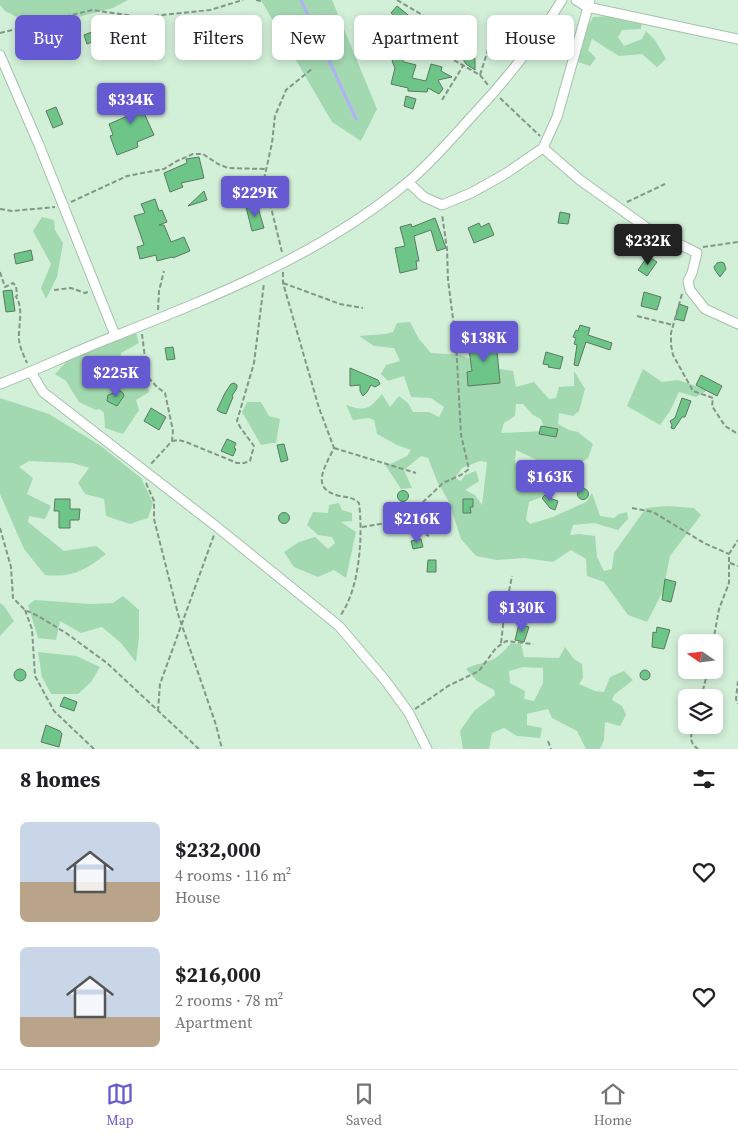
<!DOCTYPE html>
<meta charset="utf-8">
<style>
:root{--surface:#fff;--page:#f6f6f6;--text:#202124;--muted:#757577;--line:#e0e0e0;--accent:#665ad3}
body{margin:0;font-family:"Source Serif 4",serif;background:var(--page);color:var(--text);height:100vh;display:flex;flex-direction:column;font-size:19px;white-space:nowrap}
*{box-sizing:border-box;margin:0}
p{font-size:16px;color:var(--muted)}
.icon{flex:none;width:28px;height:28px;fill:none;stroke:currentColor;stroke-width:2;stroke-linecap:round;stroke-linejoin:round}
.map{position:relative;height:749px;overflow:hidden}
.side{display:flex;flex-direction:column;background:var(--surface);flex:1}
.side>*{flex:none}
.hud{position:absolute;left:15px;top:15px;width:709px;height:45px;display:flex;gap:10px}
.needle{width:32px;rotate:284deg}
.controls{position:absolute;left:678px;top:634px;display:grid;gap:10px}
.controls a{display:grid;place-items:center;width:45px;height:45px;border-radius:8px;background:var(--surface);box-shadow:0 2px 8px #0003;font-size:25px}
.price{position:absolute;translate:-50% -42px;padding:0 11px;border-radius:5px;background:var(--accent);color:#fff;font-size:16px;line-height:32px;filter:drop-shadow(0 1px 2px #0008)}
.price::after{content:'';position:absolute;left:50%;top:30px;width:15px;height:11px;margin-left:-8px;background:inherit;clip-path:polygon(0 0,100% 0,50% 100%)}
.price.on{background:#222;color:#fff}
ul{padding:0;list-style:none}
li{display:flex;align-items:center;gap:15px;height:125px;padding:0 20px}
li span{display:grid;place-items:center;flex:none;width:140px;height:100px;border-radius:8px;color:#555}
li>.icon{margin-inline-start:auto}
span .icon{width:60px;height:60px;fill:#fffc;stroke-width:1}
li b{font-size:21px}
h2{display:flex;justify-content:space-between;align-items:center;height:60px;padding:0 20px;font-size:21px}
.chip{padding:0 18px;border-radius:8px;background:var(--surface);box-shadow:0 2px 8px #0003;font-size:18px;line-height:45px}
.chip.on{background:var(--accent);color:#fff}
.tab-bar{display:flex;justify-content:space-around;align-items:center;height:70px;border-top:1px solid var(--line);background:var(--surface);font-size:14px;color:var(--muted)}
.tab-bar a{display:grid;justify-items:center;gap:2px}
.tab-bar .on{color:var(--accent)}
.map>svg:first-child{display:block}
</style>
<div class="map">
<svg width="738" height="749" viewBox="0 0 738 749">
<rect width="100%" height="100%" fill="#d2efd8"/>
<!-- green -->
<g fill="#a3d9b1" fill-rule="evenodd">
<polygon points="0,0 128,0 113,8 71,19 33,25 5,11 0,5"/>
<polygon points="261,0 332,0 377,109 361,141 332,122"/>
<polygon points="611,16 642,22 641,29 622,30 618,37 624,46 642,39 646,31 655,40 666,59 657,67 642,54 619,56 592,39 588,50 596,58 590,66 578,62 584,33 593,17"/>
<polygon points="42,217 54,220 55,230 63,243 57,277 46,299 41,288 51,264 33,231"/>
<path d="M410 322 419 339 431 353 461 355 493 368 513 371 516 387 534 382 549 399 556 398 559 387 574 386V371L585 389 579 411 573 416 559 413 558 424 569 430 578 432 593 444 588 458 567 472 554 471 543 463 516 450 515 462 520 474 538 478 546 495 529 502 526 519 530 524 553 517 586 502 592 493 600 516 614 518 619 514 627 512 628 519 618 530 594 523 573 525 570 535 579 534 595 536 597 557 604 571 612 569 614 553 646 508 667 506 694 508 701 515 670 556 663 591 647 622 628 615 604 582 587 576 586 559 571 550 553 562 524 558 497 560 476 556 461 539 449 502 437 481 428 458 421 456 404 470 412 488 401 489 386 466 407 456 411 450 397 445 377 434 374 420 369 418 353 420 346 405C366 412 369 409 382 394L390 407 399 396 408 403 413 412H429L439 417 444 407 431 398 411 397 404 376 388 381 381 374 386 365 400 361 394 348 374 346 359 336 385 334 393 332 397 323ZM516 404H523L533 415 541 419 545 431 501 433 504 423 515 416ZM480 461 487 462 482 505 475 495 465 490 479 481 476 471 465 475 461 481 455 478 462 468Z"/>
<path d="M135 329 139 343 121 353C121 369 120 374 133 385L147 382 149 392 136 400 139 410 123 434 105 428 104 413 100 409 96 410 79 402 66 381 55 374 69 359Z"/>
<polygon points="643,369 662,382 678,380 708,390 696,397 679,392 670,411 660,425 627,406"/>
<path d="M0 398 49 414 101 446 141 478 153 503 148 518 130 524 106 516 104 499 85 494 78 483 89 468 73 463 29 461 19 467 33 478 27 494 51 506 45 519 29 516 28 522 64 551 96 546 106 554C85 570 73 578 45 575L24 549 0 494Z"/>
<polygon points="247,402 261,402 269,416 280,419 276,443 272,443 261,445 242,412"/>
<polygon points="339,503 342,510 352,513 352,521 341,522 356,532 346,578 334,570 318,577 294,567 284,552 299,542 315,537 328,549 335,543 332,537 318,535 307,525 313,512 328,513 329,505"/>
<polygon points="123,596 139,610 139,637 136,662 121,643 102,627 81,633 60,621 56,640 38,638 28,605 35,600 91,604 113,603"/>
<polygon points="0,603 4,606 14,621 0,636"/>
<path d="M511 643 521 644 524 657 559 658 565 647 574 659 582 664 583 678 579 684 595 691 604 692 610 677 624 671 633 680 614 695 612 700 622 706 626 715 620 726 605 722 604 740 600 749H586L577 731 552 718 548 709 527 714V725L542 728 540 738 517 736 504 728 492 733 489 749H463L460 731 474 711 495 695 494 690 477 681 466 669C476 663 479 665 489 661 498 658 505 650 511 643ZM523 667 543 668V683L534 701 524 699 525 691 510 683 509 671Z"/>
<polygon points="38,652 76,656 100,667 91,682 78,694 51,694 42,677"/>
</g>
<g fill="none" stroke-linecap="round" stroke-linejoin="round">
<!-- stream -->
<polyline stroke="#b0b1f7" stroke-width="3" points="301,0 356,119"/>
</g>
<!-- building -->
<g fill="#6dc688" stroke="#5d7863">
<polygon points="397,6 413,19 408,26 408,30 407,33 399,35 397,40 395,41 392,41 390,37 394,34 396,34 404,23 391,13"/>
<polygon points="97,30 100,39 87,44 84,35"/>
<polygon points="463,34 466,37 467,43 472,43 475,47 472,54 475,59 475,70 466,64 461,56 454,57 451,53 453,49 459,46 458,37"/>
<polygon points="400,56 404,62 416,65 412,78 426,81 431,64 442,67 441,71 452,77 438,80 443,89 439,94 428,88 427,92 408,91 408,88 391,84 395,68 392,61 395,57"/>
<polygon points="142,89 146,101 140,104 154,135 137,142 138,147 117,155 110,136 113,135 109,124 130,115 123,97"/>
<polygon points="406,96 416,99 413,109 404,106"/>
<polygon points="56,107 63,124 53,128 46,111"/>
<polygon points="199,157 204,178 181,183 183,187 170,192 164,173 187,163 186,159"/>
<polygon points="204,191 207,200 188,206"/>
<polygon points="155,199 159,211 162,210 167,222 159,225 164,225 171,242 184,237 190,251 173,258 172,257 157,261 156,255 140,259 137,247 144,245 134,216 145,213 141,204"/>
<polygon points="257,204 264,228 252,231 246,207"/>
<polygon points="560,212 570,214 568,224 558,223"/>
<polygon points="435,218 446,248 437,251 431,230 414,236 419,261 416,261 417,269 400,273 395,248 405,246 400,227 411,224 412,227"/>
<polygon points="479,223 481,227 489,223 494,235 474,243 468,228"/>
<polygon points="31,250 33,260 16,264 14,254"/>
<polygon points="648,256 657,262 647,276 638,270"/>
<polygon points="721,262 724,263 726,269 720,277 715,270 714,267 717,263"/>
<polygon points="12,290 15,311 6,312 3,291"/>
<polygon points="644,292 661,297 657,310 641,306"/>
<polygon points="679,304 688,307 684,321 675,319"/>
<polygon points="580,325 590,328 588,335 612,343 610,350 586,342 578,366 574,365 577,345 574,344 576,338 573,337 576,330 578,331"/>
<polygon points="496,339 500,383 468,386 467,372 472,371 468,342"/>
<polygon points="173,347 175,359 167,360 165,348"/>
<polygon points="546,352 563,357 560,369 548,367 549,365 543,364"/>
<polygon points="350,368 378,380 380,384 375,387 371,385 367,392 363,396 360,391 360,385 350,386"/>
<polygon points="701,375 722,386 717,396 696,385"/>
<polygon points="234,383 237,385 237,388 232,396 233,397 226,414 220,412 217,410 225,393 231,384"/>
<polygon points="120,391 123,393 124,396 117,406 107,401 108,395"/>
<polygon points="682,398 691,401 685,417 682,417 674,429 671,428 672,425 670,421 675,418"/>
<polygon points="151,408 166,417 159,430 144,421"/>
<polygon points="541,426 558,429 556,437 539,434"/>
<polygon points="227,439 236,443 234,448 236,449 233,456 221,451"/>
<polygon points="284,444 288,460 281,462 277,445"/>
<circle cx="583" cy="494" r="5.5"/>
<circle cx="403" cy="496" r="5.5"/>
<polygon points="547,493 552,499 558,501 555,510 550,508 542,498"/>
<polygon points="55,499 70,499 70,509 80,509 79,520 70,520 70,528 59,528 59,511 54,511"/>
<polygon points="463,499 473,499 473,507 470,507 471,513 463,513"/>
<circle cx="284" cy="518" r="5.5"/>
<polygon points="421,539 423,547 413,549 411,541"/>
<polygon points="428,560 436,560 436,572 427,572"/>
<polygon points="665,579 676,582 671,602 662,600"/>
<polygon points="519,624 529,627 524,642 515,640"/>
<polygon points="657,627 670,630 664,649 652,647 653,632 656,633"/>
<circle cx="20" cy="675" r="6"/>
<circle cx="645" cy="675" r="5"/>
<polygon points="64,697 77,702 74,711 60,706"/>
<polygon points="46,725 60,731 62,734 59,747 41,742"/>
</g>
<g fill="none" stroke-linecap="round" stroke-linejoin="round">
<!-- minor casing -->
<g stroke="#a5c1ab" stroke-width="11">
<g id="minor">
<polyline points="576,0 587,7 738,39"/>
<polyline points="0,55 39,145 115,335"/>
<polyline points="543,148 580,180 647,228 697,253 692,273 688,281 690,290 705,309 738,324"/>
<polyline points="408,182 424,197 442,205 471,193 505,174 543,148 557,117 590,0"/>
<polyline points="31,372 43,392 217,527 339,626 385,680 409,713 427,749"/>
<path d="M0 384C39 369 76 351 115 336 218 295 322 254 408 182 433 161 453 137 474 114 507 79 537 41 562 0"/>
</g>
</g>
<!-- path -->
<g stroke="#829787" stroke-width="2" stroke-dasharray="5 2.5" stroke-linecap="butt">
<polyline points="256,0 261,1"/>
<polyline points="397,0 441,26 443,29 436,50 480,75 488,85"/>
<polyline points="0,33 92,10 141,17 210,10 243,0"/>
<polyline points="480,75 492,37"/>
<polyline points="500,98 540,136"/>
<polyline points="442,100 463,66"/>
<polyline points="71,202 127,176 164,169 177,161 193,154 203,154 218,164 228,168 265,169"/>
<polyline points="627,202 665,184"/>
<polyline points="0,209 12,211 55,207"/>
<polyline points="703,247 738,242"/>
<polyline points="282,252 264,179 272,143 275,116 286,90 313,68"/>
<path d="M0 272 5 287 13 283 16 286 17 295 16 297C24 308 18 327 19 340 20 348 24 356 27 363"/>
<path d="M283 272V283L319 408 334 448C325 467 309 489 340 496 348 497 354 498 359 503 363 535 360 589 340 616"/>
<polyline points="283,283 340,304 363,308"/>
<polyline points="54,290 71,288 85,293 88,292"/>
<polyline points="682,294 671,333 671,345 673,355 693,391 713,398 712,406 725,426 738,434"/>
<polyline points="158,310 159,291 164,271"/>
<polyline points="637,316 673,325"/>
<polyline points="142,334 145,358 145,374 157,387 165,393 173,431 172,441 151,464"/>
<polyline points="172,441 178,440 186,442 237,463 244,463 250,461 254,446 240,427 237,421 254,363 264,283"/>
<polyline points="334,448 416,473"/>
<polyline points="146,483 154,501 154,519 178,614 216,725 222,749"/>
<polyline points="632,508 653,512 704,543 729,554"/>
<polyline points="399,521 429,536"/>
<polyline points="362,527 399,521 419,506 443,483 461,475 469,469 461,435 456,342 448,280 447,249 442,214"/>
<polyline points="0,528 11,567 13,598 25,610 38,616 66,633 107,663 199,749"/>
<polyline points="730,563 738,566"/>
<polyline points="25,610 32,629 35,676 54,711 94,749"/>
<polyline points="713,642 719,609 729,583 729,554 738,540"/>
<polyline points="501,643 504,617 512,576"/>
<polyline points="738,681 736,699 738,704"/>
<polyline points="701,698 708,670"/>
<polyline points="415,709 448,686 479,671 496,648 506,641 533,644"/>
<polyline points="158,711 160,684 214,535"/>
<path d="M694 725C691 735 688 742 698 749"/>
<polyline points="548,741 551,749"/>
</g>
<!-- minor -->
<use href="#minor" stroke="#fff" stroke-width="9"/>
</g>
</svg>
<div class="controls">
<a><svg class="needle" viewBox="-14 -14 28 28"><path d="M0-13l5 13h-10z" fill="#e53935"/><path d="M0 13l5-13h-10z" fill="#757577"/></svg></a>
<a><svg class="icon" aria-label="layers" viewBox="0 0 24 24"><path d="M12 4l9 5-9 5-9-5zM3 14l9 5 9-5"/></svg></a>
</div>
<b class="price" style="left:131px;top:125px">$334K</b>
<b class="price" style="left:255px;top:218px">$229K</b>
<b class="price on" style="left:648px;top:266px">$232K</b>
<b class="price" style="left:484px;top:363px">$138K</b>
<b class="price" style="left:116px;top:398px">$225K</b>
<b class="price" style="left:550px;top:502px">$163K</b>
<b class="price" style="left:417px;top:544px">$216K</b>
<b class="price" style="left:522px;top:633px">$130K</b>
<div class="hud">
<a class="chip on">Buy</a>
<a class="chip">Rent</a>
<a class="chip">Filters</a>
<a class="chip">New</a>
<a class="chip">Apartment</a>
<a class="chip">House</a>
</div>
</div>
<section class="side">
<h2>8 homes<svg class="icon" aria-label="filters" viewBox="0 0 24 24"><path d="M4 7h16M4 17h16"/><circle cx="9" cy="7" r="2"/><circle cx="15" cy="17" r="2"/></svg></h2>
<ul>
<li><span style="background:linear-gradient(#c9d6e8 60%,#b9a48a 0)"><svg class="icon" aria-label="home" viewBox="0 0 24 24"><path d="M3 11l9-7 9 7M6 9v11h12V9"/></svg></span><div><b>$232,000</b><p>4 rooms · 116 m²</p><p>House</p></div><svg class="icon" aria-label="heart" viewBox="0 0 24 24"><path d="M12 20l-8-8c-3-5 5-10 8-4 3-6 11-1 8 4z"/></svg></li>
<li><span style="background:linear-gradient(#c9d6e8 70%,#b9a48a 0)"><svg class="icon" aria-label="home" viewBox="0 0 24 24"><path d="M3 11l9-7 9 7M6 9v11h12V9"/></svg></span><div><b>$216,000</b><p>2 rooms · 78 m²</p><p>Apartment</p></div><svg class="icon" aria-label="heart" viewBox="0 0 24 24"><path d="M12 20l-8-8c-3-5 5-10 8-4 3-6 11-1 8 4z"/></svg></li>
</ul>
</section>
<nav class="tab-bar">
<a class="on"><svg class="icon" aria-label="map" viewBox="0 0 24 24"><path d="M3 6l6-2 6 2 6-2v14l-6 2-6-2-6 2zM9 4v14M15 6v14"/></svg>Map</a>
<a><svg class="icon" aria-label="saved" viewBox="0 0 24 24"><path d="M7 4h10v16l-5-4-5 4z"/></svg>Saved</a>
<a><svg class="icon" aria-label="home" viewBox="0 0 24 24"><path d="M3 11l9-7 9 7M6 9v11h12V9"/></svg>Home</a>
</nav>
